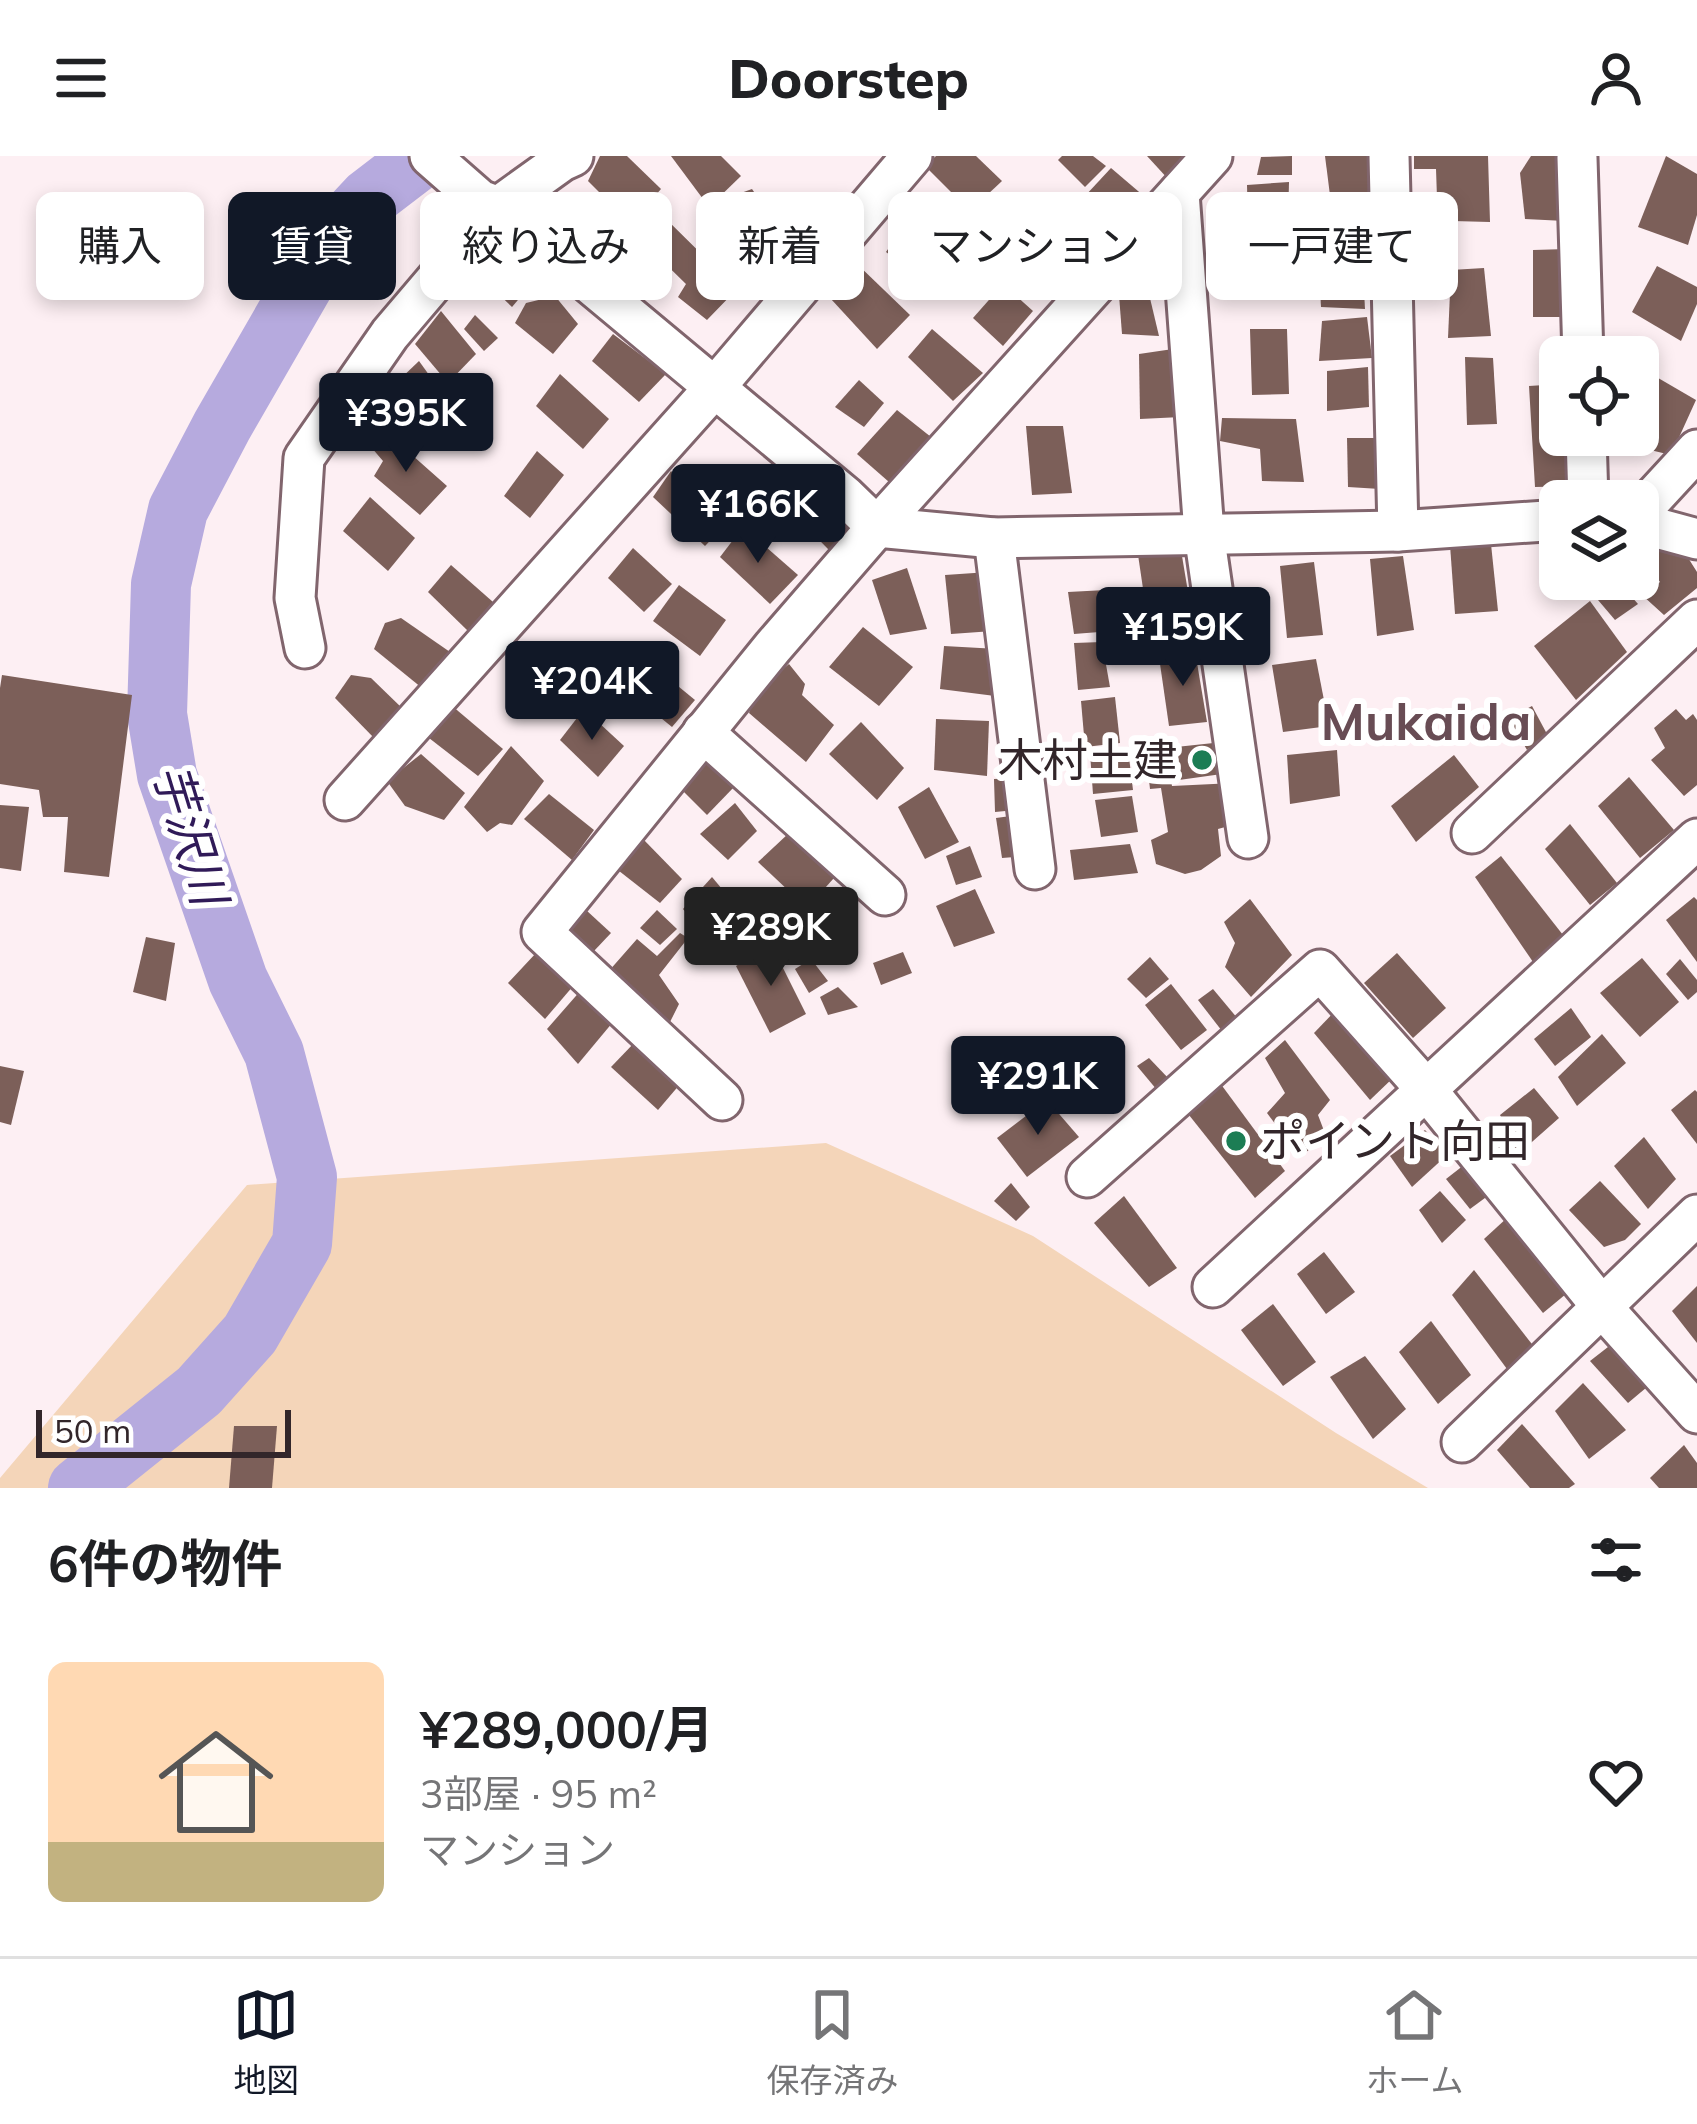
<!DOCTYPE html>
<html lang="ja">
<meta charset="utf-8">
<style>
:root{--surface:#fff;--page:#f2f2f2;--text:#202124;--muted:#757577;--line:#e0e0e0;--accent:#111827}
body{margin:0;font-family:Mulish,"Noto Sans JP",sans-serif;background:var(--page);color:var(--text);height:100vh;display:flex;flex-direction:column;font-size:45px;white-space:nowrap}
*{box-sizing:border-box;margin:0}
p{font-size:39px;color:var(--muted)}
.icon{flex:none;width:66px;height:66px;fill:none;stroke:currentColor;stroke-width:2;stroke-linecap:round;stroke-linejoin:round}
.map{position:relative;height:1332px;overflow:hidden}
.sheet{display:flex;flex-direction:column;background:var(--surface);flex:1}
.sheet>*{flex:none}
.banner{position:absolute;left:36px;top:36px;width:1626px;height:108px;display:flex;gap:24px}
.fabs{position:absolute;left:1539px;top:180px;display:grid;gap:24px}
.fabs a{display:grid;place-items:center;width:120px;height:120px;border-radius:18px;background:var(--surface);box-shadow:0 6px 18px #0003;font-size:60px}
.scale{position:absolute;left:36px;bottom:30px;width:255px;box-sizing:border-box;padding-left:12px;border:6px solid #32262a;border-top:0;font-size:33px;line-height:42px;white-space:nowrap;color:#32262a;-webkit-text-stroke:9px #fff;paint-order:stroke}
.price{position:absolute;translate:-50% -102px;padding:0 27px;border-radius:12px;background:var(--accent);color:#fff;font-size:39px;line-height:78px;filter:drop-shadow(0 3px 6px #0008)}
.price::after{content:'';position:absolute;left:50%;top:72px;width:36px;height:27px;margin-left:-18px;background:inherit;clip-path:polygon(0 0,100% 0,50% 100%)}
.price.on{background:#222;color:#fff}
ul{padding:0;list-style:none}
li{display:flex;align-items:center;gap:36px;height:300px;padding:0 48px}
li+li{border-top:3px solid var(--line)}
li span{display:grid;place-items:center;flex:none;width:336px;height:240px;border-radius:18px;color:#555}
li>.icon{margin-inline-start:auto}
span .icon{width:144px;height:144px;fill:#fffc;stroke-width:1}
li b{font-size:51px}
h2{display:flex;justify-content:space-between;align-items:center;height:144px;padding:0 48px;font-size:51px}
.tag{padding:0 42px;border-radius:18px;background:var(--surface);box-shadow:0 6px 18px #0003;font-size:42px;line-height:108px}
.tag.on{background:var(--accent);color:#fff}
header{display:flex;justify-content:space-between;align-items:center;height:156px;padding:0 48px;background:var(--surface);font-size:54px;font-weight:800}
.tab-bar{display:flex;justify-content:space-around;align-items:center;height:168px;border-top:3px solid var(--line);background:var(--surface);font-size:33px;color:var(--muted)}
.tab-bar a{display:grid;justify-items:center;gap:6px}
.tab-bar .on{color:var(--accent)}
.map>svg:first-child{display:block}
</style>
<header><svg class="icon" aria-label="menu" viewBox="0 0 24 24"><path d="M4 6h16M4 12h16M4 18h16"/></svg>Doorstep<svg class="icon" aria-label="person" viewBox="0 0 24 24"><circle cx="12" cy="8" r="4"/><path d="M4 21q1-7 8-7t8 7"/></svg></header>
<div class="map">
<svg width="1697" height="1332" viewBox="0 0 1697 1332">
<rect width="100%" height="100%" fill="#fdeff3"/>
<!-- green -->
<polygon fill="#f4d5b9" points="826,987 1033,1080 1336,1277 1428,1332 0,1332 0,1322 247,1029"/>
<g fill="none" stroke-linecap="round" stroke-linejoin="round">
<!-- river -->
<polyline stroke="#b6aade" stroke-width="60" points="78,1332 199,1235 250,1178 302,1088 307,1021 274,897 238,824 167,619 157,558 161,428 178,354 222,270 328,86 369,42 424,0"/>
</g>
<!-- building -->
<g fill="#7c5f59">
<polygon points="600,0 627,0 661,33 631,68 588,25"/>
<polygon points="671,0 721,0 741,20 709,51"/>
<polygon points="936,0 976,0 1002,25 970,55 925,10"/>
<polygon points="1062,0 1093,0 1106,10 1085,31 1058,4"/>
<polygon points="1147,0 1191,0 1169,24"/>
<polygon points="1292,0 1292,19 1257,19 1261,1"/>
<polygon points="1325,0 1372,0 1374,46 1331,47"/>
<polygon points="1414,0 1488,0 1490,66 1453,65 1453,44 1437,42 1436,13 1414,13"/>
<polygon points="1531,0 1560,0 1565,65 1525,63 1520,17"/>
<polygon points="1666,0 1697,18 1697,59 1688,89 1638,71"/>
<polygon points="1111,12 1145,41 1104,85 1072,54"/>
<polygon points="1289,26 1288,66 1248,68 1247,29"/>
<polygon points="752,33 763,49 771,47 776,64 790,65 800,95 787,100 788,117 756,128 744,67 731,68 727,42"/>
<polygon points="1007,36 1020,46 976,92 959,78"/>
<polygon points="905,41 962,102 935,134 886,96 903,71 889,57"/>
<polygon points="1038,52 1092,99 1060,129 1008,81"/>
<polygon points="661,58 737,133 707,164 678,141 686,128 639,82"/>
<polygon points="1327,68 1360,69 1362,92 1328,92"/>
<polygon points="1285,76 1288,133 1251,134 1246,78"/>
<polygon points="498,77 545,112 512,151 471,112"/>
<polygon points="1174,79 1180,133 1150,132 1149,105 1156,103 1158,83"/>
<polygon points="1567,93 1571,161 1533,161 1533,94"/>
<polygon points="1318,97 1362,99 1365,153 1321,151"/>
<polygon points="855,106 910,159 877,193 831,143"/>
<polygon points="1657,110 1697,131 1697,148 1681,185 1632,156"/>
<polygon points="1484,112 1491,180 1448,182 1451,114"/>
<polygon points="1003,128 1033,155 1003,190 973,162"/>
<polygon points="1149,138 1159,180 1122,178 1119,139"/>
<polygon points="555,140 578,168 553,198 515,167 526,147"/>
<polygon points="441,155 476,198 448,227 415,188"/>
<polygon points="475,159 498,182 484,195 464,173"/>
<polygon points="1367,161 1372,202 1319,205 1322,165"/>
<polygon points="932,173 983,217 953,245 908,201"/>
<polygon points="1250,173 1287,173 1289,238 1252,239"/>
<polygon points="613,178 666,218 639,246 592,205"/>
<polygon points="1173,193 1181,261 1140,263 1139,198"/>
<polygon points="1465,201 1493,202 1497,268 1467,269"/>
<polygon points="419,205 442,237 423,253 396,227"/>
<polygon points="1368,211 1369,251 1327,255 1327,215"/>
<polygon points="560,218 609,263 583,293 536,250"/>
<polygon points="1653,219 1696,244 1671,299 1646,293 1638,280 1638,264"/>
<polygon points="859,224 884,247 864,271 835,251"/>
<polygon points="1560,228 1560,279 1575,279 1577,330 1535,331 1529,230"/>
<polygon points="897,254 931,281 889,326 857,298"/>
<polygon points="1222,262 1296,263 1304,326 1262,325 1260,293 1220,285"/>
<polygon points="1026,270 1063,270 1072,337 1032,339"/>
<polygon points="386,276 447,330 420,359 374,320 383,305 371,291"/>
<polygon points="1347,282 1379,282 1380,333 1348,331"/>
<polygon points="537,295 564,319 530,362 504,340"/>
<polygon points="671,315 728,366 705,390 653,341"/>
<polygon points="798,318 851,369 829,394 779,343"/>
<polygon points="370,341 415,382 388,415 343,375"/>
<polygon points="743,371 798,419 770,448 720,401"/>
<polygon points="1662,384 1680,389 1697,416 1697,432 1664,459 1642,439 1660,426 1645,404"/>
<polygon points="1180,388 1194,472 1149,473 1137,392"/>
<polygon points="1491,388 1498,455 1455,458 1450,389"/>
<polygon points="633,392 672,428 644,456 608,422"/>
<polygon points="1403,400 1414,474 1377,480 1370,403"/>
<polygon points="1314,406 1323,479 1287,482 1280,410"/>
<polygon points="451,409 493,446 468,475 428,436"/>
<polygon points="907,412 927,473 890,479 872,424"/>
<polygon points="989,416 993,475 951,478 945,419"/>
<polygon points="1618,425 1638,448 1615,464 1598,444"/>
<polygon points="679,429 726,464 700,500 653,465"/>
<polygon points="1106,434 1112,475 1074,478 1068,436"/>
<polygon points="1590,445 1627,496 1576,544 1534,490"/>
<polygon points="401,462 450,496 422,532 374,493 385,467"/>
<polygon points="863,471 913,511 879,550 829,511"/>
<polygon points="1102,486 1110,531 1078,534 1074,487"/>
<polygon points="944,490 998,493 1003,541 940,533"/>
<polygon points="1195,495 1207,566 1169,570 1159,501"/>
<polygon points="640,499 695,544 672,571 618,527"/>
<polygon points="1316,503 1329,570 1283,576 1272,509"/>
<polygon points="789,508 805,528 802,539 834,569 806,606 749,557 756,535"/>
<polygon points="2,519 132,539 109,721 64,716 68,661 43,661 39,634 0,628 0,532"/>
<polygon points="351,519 371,522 403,553 375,583 335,542"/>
<polygon points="1115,541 1120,587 1085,591 1081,545"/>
<polygon points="451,549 503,593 478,620 429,582"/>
<polygon points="1532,550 1547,578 1527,594 1509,562"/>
<polygon points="584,553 624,590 598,621 560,584"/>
<polygon points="1676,553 1686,564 1693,558 1697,564 1697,629 1684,640 1651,604 1665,592 1654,572"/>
<polygon points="936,563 989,565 987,620 934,614"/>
<polygon points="861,566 904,612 877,644 829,598"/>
<polygon points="1223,586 1229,617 1179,624 1176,591"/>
<polygon points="511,590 544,625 512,669 500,667 487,676 464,651"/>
<polygon points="1166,592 1172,630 1234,627 1236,668 1218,673 1221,700 1201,714 1185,718 1156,708 1151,684 1168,676 1161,632 1150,633 1146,597"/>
<polygon points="1128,593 1133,634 1093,638 1090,597"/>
<polygon points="1337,594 1340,640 1290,648 1287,599"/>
<polygon points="421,598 465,637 444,664 405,650 387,625"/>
<polygon points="1454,599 1479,631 1416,686 1391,650"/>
<polygon points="707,601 735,630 707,659 679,631"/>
<polygon points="1629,621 1674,674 1640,702 1598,650"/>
<polygon points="1015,622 1016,654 995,656 994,623"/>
<polygon points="929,631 959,686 925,703 898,651"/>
<polygon points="549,638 594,674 572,704 524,663"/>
<polygon points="1132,640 1138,676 1101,681 1095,644"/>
<polygon points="735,647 757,675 728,704 700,678"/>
<polygon points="0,649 29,651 21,715 0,712"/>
<polygon points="1018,659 1027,700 1002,702 996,662"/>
<polygon points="1570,668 1617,727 1590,749 1545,693"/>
<polygon points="789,677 834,722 807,752 758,706"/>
<polygon points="643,683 682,723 660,747 614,711"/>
<polygon points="1130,688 1138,717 1074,724 1070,694"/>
<polygon points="970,690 982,721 956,729 946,700"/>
<polygon points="1501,700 1563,779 1533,806 1475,721"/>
<polygon points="712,721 752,769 724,800 683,753"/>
<polygon points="975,733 995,777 954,791 936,750"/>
<polygon points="1694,741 1697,744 1697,806 1666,764"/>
<polygon points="1250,743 1292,799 1251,841 1225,811 1235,787 1224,766"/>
<polygon points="586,754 611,777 594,795 571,774"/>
<polygon points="657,754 677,773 660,789 640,772"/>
<polygon points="680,777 688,782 659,819 679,848 669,868 608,816 637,783 657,800"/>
<polygon points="146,781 175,787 166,845 133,836"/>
<polygon points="771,788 806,858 770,877 736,810"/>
<polygon points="537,796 574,829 545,863 508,827"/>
<polygon points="903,796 912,817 881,829 873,807"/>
<polygon points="1397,797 1446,852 1413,882 1364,827"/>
<polygon points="1150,801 1169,823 1146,842 1127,823"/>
<polygon points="1642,802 1679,846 1640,881 1600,837"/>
<polygon points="811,803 828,825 809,837 795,813"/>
<polygon points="1680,803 1697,824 1697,836 1688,844 1666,818"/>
<polygon points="1171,828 1207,874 1181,894 1145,849"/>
<polygon points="838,831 858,851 828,859 820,841"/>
<polygon points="582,833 613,866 578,908 547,873"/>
<polygon points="1213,833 1238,863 1222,875 1198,844"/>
<polygon points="1338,852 1395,920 1370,944 1314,877"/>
<polygon points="1571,852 1591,881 1555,910 1534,883"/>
<polygon points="1602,878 1626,907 1577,950 1558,921"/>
<polygon points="1285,884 1330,944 1318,959 1326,980 1300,1001 1267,957 1285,937 1265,902"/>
<polygon points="636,885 681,927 658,954 611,911"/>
<polygon points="1149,902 1170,924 1157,934 1137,910"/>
<polygon points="0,910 24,915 11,969 0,966"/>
<polygon points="1220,927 1285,1015 1255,1042 1185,954"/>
<polygon points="1534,932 1559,962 1515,1001 1496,981 1506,971 1500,959"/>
<polygon points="1695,934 1697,936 1697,988 1671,954"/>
<polygon points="1047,944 1079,981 1027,1021 997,982"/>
<polygon points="1425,974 1447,999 1412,1031 1390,1000"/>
<polygon points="1644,981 1676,1023 1648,1053 1614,1010"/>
<polygon points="1464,1009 1489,1039 1470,1053 1446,1023"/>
<polygon points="1600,1025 1641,1068 1625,1084 1604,1091 1569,1054"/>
<polygon points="1011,1027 1030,1051 1016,1065 994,1045"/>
<polygon points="1440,1035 1466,1064 1442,1087 1419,1054"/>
<polygon points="1124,1040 1177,1112 1149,1131 1094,1067"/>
<polygon points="1508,1061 1572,1133 1543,1157 1484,1083"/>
<polygon points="1324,1096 1355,1136 1326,1158 1297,1118"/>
<polygon points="1474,1114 1535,1192 1507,1213 1452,1139"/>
<polygon points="1697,1130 1697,1187 1672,1155"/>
<polygon points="1273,1148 1316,1206 1283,1230 1241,1174"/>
<polygon points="1431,1165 1471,1219 1438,1248 1399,1196"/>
<polygon points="1617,1184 1653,1226 1628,1247 1590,1205"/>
<polygon points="1365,1200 1406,1253 1373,1283 1330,1221"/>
<polygon points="1583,1227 1626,1274 1589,1303 1555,1255"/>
<polygon points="1522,1268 1575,1328 1569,1332 1530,1332 1497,1294"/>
<polygon points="234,1270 277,1270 272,1332 229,1332"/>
<polygon points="1684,1289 1697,1307 1697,1332 1659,1332 1650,1322"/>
</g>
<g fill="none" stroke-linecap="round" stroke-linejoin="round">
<!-- street casing -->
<g stroke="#81656d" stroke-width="45">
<g id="street">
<polyline points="430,0 480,44 498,51 845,340 877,371 994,382 1398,375 1560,364"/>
<polyline points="1389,0 1398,375"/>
<polyline points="1577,2 1583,201"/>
<polyline points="1179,37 1204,377 1248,682"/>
<polyline points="1586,279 1588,345"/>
<polyline points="1638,358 1697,294"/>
<polyline points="1638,367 1697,383"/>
<polyline points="994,382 1035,713"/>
<polyline points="305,492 295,442 304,302 390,178 498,51 562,5 573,0"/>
<polyline points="703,576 885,739"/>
<polyline points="345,644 715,231 912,0"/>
<polyline points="1472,677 1697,464"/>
<polyline points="722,944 542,776 773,491 877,371 1212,0"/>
<polyline points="1087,1021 1320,814 1425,932 1602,1151 1697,1257"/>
<polyline points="1213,1131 1697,683"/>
<polyline points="1462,1286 1697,1059"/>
</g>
</g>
<!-- street -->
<use href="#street" stroke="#fff" stroke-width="39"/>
</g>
<!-- markers -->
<g fill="#1c7d54" stroke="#fff" stroke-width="4.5">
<circle cx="1202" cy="604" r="12"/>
<circle cx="1236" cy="985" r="12"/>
</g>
<g text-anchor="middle" stroke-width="12" stroke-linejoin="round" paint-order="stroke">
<!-- poi labels -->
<g font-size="45" fill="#32262a" stroke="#fff" text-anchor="end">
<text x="1178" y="620">木村土建</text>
<text x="1260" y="1001" text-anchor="start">ポイント向田</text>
</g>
<!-- water labels -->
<g font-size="48" font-style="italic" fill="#301a58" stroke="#fff">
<text transform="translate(190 678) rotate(73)" y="17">芋沢川</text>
</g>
<!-- quarter labels -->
<g font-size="51" font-weight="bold" fill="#684c54" stroke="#fff">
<text x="1426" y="584">Mukaida</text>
</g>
</g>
</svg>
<div class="fabs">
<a><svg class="icon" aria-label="locate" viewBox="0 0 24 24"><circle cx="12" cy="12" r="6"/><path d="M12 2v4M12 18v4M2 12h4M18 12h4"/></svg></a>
<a><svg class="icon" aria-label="layers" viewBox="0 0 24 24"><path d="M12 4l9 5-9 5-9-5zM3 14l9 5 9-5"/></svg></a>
</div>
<div class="scale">50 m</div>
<b class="price" style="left:406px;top:319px">¥395K</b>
<b class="price" style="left:758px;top:410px">¥166K</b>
<b class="price" style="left:1183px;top:533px">¥159K</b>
<b class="price" style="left:592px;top:587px">¥204K</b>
<b class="price on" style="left:771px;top:833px">¥289K</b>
<b class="price" style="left:1038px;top:982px">¥291K</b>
<div class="banner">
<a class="tag">購入</a>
<a class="tag on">賃貸</a>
<a class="tag">絞り込み</a>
<a class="tag">新着</a>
<a class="tag">マンション</a>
<a class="tag">一戸建て</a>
</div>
</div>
<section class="sheet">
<h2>6件の物件<svg class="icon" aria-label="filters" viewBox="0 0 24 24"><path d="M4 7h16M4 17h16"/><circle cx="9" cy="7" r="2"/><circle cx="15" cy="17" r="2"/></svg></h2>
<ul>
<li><span style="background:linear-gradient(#ffd9b3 75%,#c2b280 0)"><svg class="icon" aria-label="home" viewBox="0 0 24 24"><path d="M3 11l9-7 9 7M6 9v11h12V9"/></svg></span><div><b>¥289,000/月</b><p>3部屋 · 95 m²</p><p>マンション</p></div><svg class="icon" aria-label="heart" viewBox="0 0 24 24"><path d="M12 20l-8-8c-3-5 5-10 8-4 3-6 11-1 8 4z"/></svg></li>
</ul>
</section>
<nav class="tab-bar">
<a class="on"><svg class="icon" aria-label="map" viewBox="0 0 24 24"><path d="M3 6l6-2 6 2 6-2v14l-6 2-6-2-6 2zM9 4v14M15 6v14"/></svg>地図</a>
<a><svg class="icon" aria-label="saved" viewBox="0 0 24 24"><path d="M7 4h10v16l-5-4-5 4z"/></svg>保存済み</a>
<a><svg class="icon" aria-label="home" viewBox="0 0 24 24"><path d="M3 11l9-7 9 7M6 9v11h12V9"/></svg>ホーム</a>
</nav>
